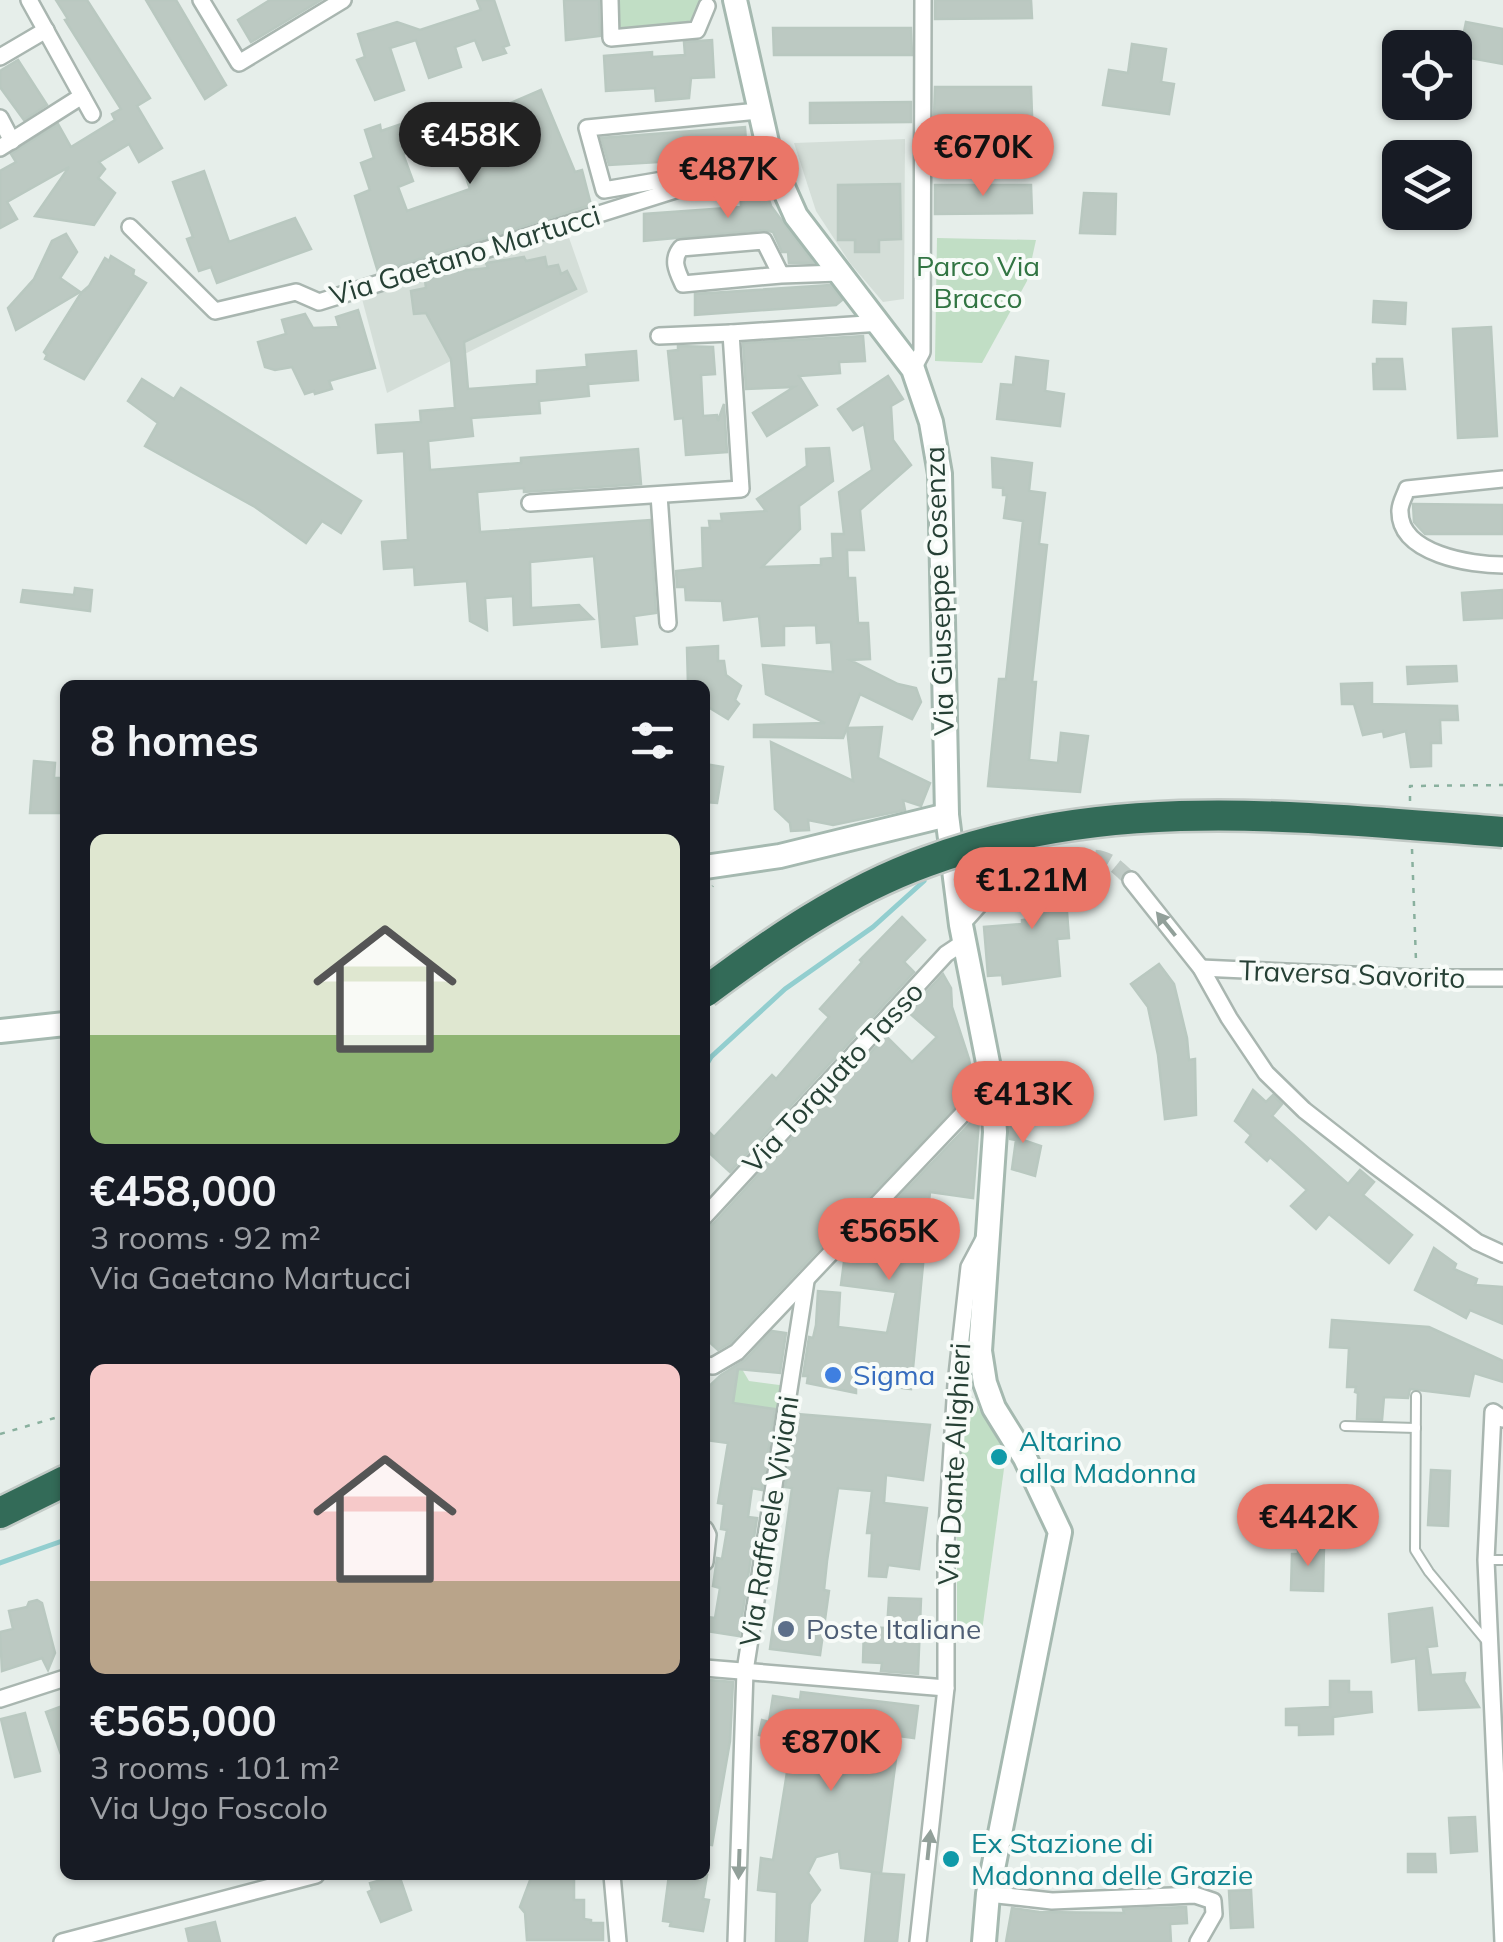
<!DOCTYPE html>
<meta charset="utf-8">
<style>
:root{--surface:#171b24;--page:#242831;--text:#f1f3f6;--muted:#9ea1a6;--accent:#ea7668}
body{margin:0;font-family:Mulish,sans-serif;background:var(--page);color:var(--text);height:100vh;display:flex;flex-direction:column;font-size:38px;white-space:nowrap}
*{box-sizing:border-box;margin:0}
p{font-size:32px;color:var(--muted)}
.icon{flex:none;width:55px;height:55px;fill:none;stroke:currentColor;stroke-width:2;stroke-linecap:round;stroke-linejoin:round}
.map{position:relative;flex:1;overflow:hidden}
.sheet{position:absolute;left:60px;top:680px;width:650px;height:1200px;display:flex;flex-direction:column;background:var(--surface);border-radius:15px;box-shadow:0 2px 8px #0004}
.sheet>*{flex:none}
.fabs{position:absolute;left:1382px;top:30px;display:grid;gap:20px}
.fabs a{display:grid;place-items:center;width:90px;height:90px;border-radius:15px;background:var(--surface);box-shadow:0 2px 8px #0004;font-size:50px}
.price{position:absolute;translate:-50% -85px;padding:0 22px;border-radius:35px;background:var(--accent);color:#111;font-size:32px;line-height:65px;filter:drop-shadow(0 2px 5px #0008)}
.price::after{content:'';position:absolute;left:50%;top:60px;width:30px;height:22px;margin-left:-15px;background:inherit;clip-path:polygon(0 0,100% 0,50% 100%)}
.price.active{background:#222;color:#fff}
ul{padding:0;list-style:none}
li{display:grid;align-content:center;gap:20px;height:530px;padding:0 30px}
li span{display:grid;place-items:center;height:310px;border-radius:15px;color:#555}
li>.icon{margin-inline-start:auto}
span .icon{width:180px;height:180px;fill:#fffc;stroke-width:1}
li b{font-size:42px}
h2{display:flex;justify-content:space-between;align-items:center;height:120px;padding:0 30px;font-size:42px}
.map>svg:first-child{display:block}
</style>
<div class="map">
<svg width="1503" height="1942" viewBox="0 0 1503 1942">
<rect width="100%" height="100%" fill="#e6eeea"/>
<!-- built -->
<g fill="#d4ded8">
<polygon points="905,139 904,299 883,302 850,263 816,211 794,143"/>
<polygon points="567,232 588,292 387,393 361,295"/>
</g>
<!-- green -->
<g fill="#c1dec5">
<polygon points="612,0 703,0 697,30 619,38"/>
<polygon points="937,238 1036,240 1027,281 982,363 935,361"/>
<polygon points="739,1364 749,1381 787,1386 783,1411 743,1405 729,1434"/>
<polygon points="965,1385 1006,1454 982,1631 957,1630 957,1517"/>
</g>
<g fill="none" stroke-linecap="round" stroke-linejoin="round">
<!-- stream -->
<g stroke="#92cecf" stroke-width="5">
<polyline points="705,1067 711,1057 785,989 873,927 924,881"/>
<polyline points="0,1563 65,1540"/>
</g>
</g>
<!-- building -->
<g fill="#bcc9c2" stroke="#b9c8c0" stroke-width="2.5">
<polygon points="56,0 87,0 150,98 137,106 162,148 139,162 129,144 99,162 105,169 98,178 115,193 94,225 35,216 69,167 7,202 17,219 0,228 0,171 16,162 11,154 58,124 71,147 115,120 112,114 121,109 65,20 68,19"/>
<polygon points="146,0 176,0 226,85 205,99"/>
<polygon points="270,0 321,0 251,42 238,20"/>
<polygon points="477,0 494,0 509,45 503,47 506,53 483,60 475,40 455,47 461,67 429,78 416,40 390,48 404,90 375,100 357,60 365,57 358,34 397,22 420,30 481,10"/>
<polygon points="564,0 599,0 600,36 566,40"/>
<polygon points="935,0 1031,0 1032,18 935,19"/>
<polygon points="1466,22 1503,29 1503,64 1459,56"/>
<polygon points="773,28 911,28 912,55 774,55"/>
<polygon points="712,40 714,77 691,78 689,98 656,101 655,88 606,91 604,56 652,52 652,57 685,55 684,42"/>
<polygon points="1132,44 1166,49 1161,82 1174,84 1169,114 1103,105 1109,70 1128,73"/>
<polygon points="18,60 47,105 24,120 0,87 0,71"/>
<polygon points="935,87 1031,87 1032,115 934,116"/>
<polygon points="541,90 575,172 582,170 591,205 378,272 355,196 370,190 361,163 374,158 365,130 380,125 381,131 407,122 417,150 403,154 413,181 398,187 407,211 470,189 449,127 478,117 492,161 518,151 501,107"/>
<polygon points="911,102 911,122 810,123 810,103"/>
<polygon points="745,127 747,156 743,157 609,165 601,138"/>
<polygon points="204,171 229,242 295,218 311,249 217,283 211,267 199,271 187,239 193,237 173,182"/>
<polygon points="761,175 771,206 813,263 789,263 788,252 782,252 773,232 764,230 644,241 644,214 741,207 740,182"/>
<polygon points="900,184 901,239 879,240 879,252 855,252 855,240 838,240 838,185"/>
<polygon points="935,185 1031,185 1032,213 935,214"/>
<polygon points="1084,193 1116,194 1115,234 1080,233"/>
<polygon points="66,234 77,252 60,278 80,292 16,330 8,308 34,279 52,241"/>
<polygon points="111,256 134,270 133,275 146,283 84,379 45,359 47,355 44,352 81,293 89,286 105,258 109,261"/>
<polygon points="524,257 526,261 545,257 547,267 558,265 561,274 567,271 576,289 464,342 468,389 537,384 537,371 587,367 586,355 636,351 638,380 588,384 589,396 539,401 540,413 471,418 473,436 428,441 430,470 521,463 521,458 638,449 641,484 524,492 524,488 477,492 480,532 650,520 656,613 634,616 637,644 602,647 594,556 530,562 531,608 579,605 593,619 514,625 513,596 485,598 487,630 470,621 467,581 415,585 414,567 384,569 382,542 408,540 404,451 378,453 376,425 421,422 420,411 455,408 451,359 426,313 414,314 411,291 426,288 425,280 452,272 488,268 486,263"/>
<polygon points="830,285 842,300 836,305 695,315 695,294"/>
<polygon points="1374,301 1406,303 1405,324 1373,322"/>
<polygon points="358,310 375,368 329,381 332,389 315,394 314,391 305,394 292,367 275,370 265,367 258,342 286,334 282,320 305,314 313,328 339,327 336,317"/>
<polygon points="1491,327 1497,436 1458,438 1453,329"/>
<polygon points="863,336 865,361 839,362 840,373 799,376 817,405 767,436 753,413 794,387 746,389 743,343"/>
<polygon points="678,346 713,347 715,374 701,375 703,416 717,415 718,421 724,404 727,452 686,455 683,418 675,419 668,351 678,350"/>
<polygon points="1016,357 1048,361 1045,391 1064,394 1060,426 997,419 1001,384 1013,385"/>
<polygon points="1377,359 1402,359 1405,389 1374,389 1373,364 1377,364"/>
<polygon points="888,376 903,399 891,406 893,440 911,465 860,510 864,550 847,550 848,578 855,578 858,623 868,623 870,659 850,660 898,684 916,688 921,702 912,719 860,694 843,738 754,737 754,725 825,723 766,694 763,665 833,672 831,642 817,643 816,625 784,626 784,645 762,646 759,616 724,620 722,601 686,600 685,587 677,587 676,571 703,568 702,528 710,528 709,521 722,521 721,514 766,511 757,499 807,466 806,449 829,448 833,481 799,506 800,529 762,567 821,565 821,559 833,558 832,534 844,534 839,492 872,470 864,424 853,430 838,409"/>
<polygon points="142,379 174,399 181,388 361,501 341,533 322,521 306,543 255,507 145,446 158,423 128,401"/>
<polygon points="992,458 1032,463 1029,491 1045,493 1039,544 1047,545 1032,682 1036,682 1029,760 1058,763 1061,733 1088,736 1080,792 988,786 999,679 1006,679 1023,521 1004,518 1007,495 1003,495 1003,488 993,487"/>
<polygon points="1413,504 1503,505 1503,534 1425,534 1414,522"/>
<polygon points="75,588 92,590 90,611 21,602 23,590 74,595"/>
<polygon points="1503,590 1503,618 1464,620 1462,593"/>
<polygon points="718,646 718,661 724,661 726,675 741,686 735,700 739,704 728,719 705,705 705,685 688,685 687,648"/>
<polygon points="1456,666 1457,681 1408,684 1407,667"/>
<polygon points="1372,683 1372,704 1457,706 1458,720 1440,720 1441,743 1431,743 1431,766 1411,767 1406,731 1384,737 1383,731 1363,735 1354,704 1342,704 1341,684"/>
<polygon points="882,727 878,758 930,783 921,806 903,800 905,810 833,825 808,820 809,830 791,831 790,823 775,809 771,742 853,781 847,728"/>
<polygon points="34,761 55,763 54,778 65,778 65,813 30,813"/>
<polygon points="705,764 723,767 717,803 705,802"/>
<polygon points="1015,856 1019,861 973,895 969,868 992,861 993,866 1004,858"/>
<polygon points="1073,869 1071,887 1065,886 1069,938 1057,939 1060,976 1003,984 1002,975 988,976 984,927 1022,924 1022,920 1031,919 1014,891 1039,874"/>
<polygon points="902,917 925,940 904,962 914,972 730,1172 705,1149 705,1128 714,1137 772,1075 776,1079 829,1017 820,1009 862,962 860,960"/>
<polygon points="1159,964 1174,984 1187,1038 1189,1060 1195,1059 1196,1115 1165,1119 1158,1055 1148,1007 1131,984"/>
<polygon points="943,974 951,988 952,1007 969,1059 974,1086 730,1343 718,1350 705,1338 705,1227 713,1224 886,1036 912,1062 937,1037 908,1012"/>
<polygon points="1253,1090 1266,1102 1273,1095 1282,1104 1272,1116 1348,1184 1360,1170 1374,1182 1363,1195 1412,1235 1389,1263 1329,1214 1316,1229 1291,1206 1307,1190 1270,1157 1267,1161 1246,1142 1251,1135 1235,1121"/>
<polygon points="1009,1110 1024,1114 1023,1140 1041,1146 1035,1176 1012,1169 1016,1140 1010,1139"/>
<polygon points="974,1119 979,1120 973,1198 930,1192 911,1389 856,1382 856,1393 807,1383 808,1376 803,1376 809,1337 813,1338 816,1325 818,1291 840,1293 838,1327 887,1333 896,1292 841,1285 845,1254 860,1256 860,1250 877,1252 881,1216"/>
<polygon points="1434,1248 1456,1264 1454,1269 1477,1279 1475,1285 1503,1287 1503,1324 1470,1310 1466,1318 1415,1290"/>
<polygon points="1332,1320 1429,1327 1503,1361 1503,1382 1474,1373 1469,1396 1410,1389 1408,1398 1384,1397 1382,1420 1357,1419 1358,1393 1355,1392 1356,1387 1347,1387 1349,1348 1330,1347"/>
<polygon points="772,1331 786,1333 780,1373 738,1369 733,1403 775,1409 762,1490 752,1488 748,1517 757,1518 739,1636 706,1631 707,1617 715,1618 720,1588 713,1586 717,1558 722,1559 727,1530 721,1529 724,1504 718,1503 728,1443 705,1440 705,1390 721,1375 745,1360"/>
<polygon points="797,1414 930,1425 923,1480 886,1475 884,1503 927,1508 919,1569 888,1565 886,1577 869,1576 872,1533 867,1533 872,1491 838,1488 827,1561 824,1590 829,1591 820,1655 770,1649 792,1488 785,1487"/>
<polygon points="1431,1470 1450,1471 1448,1526 1428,1525"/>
<polygon points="1298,1545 1324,1546 1323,1591 1291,1590 1292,1554 1298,1554"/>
<polygon points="889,1598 921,1599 918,1674 881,1671 882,1663 863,1662 864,1627 887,1628"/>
<polygon points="37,1600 42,1603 55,1653 48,1670 42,1658 2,1671 0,1632 13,1629 9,1611 27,1607 29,1602"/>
<polygon points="1432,1608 1437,1646 1427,1647 1431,1675 1465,1673 1464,1681 1479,1707 1419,1710 1416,1658 1392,1662 1389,1614"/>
<polygon points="709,1680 733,1682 730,1741 712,1845 705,1844 705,1702"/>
<polygon points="1330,1681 1349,1681 1349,1692 1371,1692 1372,1712 1333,1717 1333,1734 1299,1735 1299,1725 1286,1725 1286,1709 1330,1707"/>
<polygon points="801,1692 918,1706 914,1738 899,1736 881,1873 841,1868 839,1851 816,1857 808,1873 820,1890 810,1904 807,1942 776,1942 777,1892 758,1890 761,1858 773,1860 792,1741 759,1735 762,1720 769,1722 773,1696 800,1700"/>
<polygon points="65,1705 65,1760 63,1760 46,1712"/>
<polygon points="25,1713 40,1771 15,1777 1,1719"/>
<polygon points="1475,1817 1477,1851 1451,1853 1449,1818"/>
<polygon points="1408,1854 1435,1854 1436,1872 1408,1872"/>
<polygon points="872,1873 904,1875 897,1942 865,1942"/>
<polygon points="399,1875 411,1910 381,1922 368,1892 372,1890 370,1883"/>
<polygon points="532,1875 574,1875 574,1900 584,1900 584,1919 591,1920 591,1923 603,1923 603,1940 527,1940 525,1913 520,1907"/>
<polygon points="669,1875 707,1875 703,1899 709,1900 703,1931 670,1926 671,1922 663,1921"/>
<polygon points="1251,1890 1253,1927 1231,1928 1229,1891"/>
<polygon points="1186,1907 1187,1923 1170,1924 1171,1942 1006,1942 1012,1908 1039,1912 1124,1913 1123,1909"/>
<polygon points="215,1922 220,1942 189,1942 186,1929"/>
</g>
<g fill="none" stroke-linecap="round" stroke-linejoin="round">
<!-- street-tunnel -->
<path stroke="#c0cbc6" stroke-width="15" stroke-dasharray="15 8" stroke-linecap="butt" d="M1072 858C1105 855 1107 857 1131 880"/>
<!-- lane casing -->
<g stroke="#a9b6b0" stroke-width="12">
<g id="lane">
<polyline points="1416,1396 1415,1550 1429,1572 1488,1643"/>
<polyline points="1345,1426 1416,1428"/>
<polyline points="1486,1560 1503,1560"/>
</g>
</g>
<!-- street casing -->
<g stroke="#a9b6b0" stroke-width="20">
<g id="street">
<polyline points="29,0 92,114"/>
<polyline points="201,0 239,63 343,0"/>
<polyline points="610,0 611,38 697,30 707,6"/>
<polyline points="0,57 46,30"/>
<polyline points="0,118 12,141"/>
<polyline points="0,148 82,96"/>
<polyline points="692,175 604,190 587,128 758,111"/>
<polyline points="130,227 215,311 296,292 319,302 771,160"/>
<path d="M781 275 683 284C677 271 671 260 681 248L764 241 781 275 839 273"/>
<polyline points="659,336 731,333"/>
<polyline points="913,369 922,352 923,0"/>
<path d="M1503 479 1407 489C1405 495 1399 505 1400 512 1400 554 1471 565 1503 565"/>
<polyline points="659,495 668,623"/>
<polyline points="530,503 741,489 731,333 881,323"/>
<polyline points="1131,880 1201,968 1229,1018 1266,1073 1304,1110 1373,1164 1477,1242 1503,1254"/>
<polyline points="961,925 988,895 1035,863 1072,858"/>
<polyline points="1201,968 1417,978 1503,978"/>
<polyline points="705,1216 946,954 964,942"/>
<polyline points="705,1365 713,1366 737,1352 992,1083"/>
<polyline points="705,1529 708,1535 705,1562"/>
<polyline points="705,1668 946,1688"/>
<polyline points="0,1699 65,1678"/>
<polyline points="612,1875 618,1942"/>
<polyline points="988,1894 1052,1901 1195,1895 1213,1901 1214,1914 1198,1942"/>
<polyline points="62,1942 316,1875"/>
<polyline points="736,1942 745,1671 806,1281"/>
<polyline points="918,1942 946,1688 946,1544 956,1384 969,1267 985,1237"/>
<polyline points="1503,1942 1486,1560 1493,1412 1503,1419"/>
</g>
</g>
<!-- secondary casing -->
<g stroke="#a5b9b0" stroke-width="28">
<g id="secondary">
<polyline points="735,0 771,160 796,216 913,369 931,422 940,474 947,815 961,925 992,1083 995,1132 980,1351 985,1383 994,1408 1025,1458 1060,1532 988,1894 984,1942"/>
<polyline points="705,867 780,856 947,815"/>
<polyline points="0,1031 65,1024"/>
</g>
</g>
<!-- highway casing -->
<g stroke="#c2cac6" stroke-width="35">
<polyline id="highway" points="0,1513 65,1481"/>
</g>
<!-- path -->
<g stroke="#89b09e" stroke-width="2.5" stroke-dasharray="5 8" stroke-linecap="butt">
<polyline points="1410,801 1410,786 1503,785"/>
<polyline points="1412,849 1416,961"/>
<polyline points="705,897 713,886"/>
<polyline points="0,1434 65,1415"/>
</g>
<!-- lane -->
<use href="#lane" stroke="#fff" stroke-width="8"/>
<!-- street -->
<use href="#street" stroke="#fff" stroke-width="15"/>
<!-- secondary -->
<use href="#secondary" stroke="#fff" stroke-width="22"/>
<!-- highway -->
<use href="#highway" stroke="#336b58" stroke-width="30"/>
<!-- highway-bridge casing -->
<g stroke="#c2cac6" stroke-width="35" stroke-linecap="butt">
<path id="highway-bridge" d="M705 992C773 941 846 891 926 862 1113 792 1309 818 1503 832"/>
</g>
<!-- highway-bridge -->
<use href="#highway-bridge" stroke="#336b58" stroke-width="30"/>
</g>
<!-- one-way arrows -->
<defs><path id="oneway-solid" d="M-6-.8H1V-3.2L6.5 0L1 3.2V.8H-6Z" transform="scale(2.5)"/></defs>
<g fill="#92a09a">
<use href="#oneway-solid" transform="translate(1166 924) rotate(-129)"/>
<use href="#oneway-solid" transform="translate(929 1845) rotate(-84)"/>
<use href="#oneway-solid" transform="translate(739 1864) rotate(92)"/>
</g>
<!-- markers -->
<circle fill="#3f7fe0" stroke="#f7fbf8" stroke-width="4" cx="833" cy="1375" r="10"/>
<g fill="#0f9aa8" stroke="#f7fbf8" stroke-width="4">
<circle cx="999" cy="1457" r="10"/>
<circle cx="951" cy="1859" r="10"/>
</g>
<circle fill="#5c6f8a" stroke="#f7fbf8" stroke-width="4" cx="786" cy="1629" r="10"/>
<g text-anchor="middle" stroke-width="8" stroke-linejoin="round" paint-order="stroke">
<!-- street labels -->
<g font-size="28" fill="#264035" stroke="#f7fbf8">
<text transform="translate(465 255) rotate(-17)" y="10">Via Gaetano Martucci</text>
<text transform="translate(939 591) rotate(-92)" y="10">Via Giuseppe Cosenza</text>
<text transform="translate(1352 974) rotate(2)" y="10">Traversa Savorito</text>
<text transform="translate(833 1077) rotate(-47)" y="10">Via Torquato Tasso</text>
<text transform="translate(954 1464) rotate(-87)" y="10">Via Dante Alighieri</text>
<text transform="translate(769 1521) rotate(-81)" y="10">Via Raffaele Viviani</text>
</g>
<!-- park labels -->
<g font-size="28" fill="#327543" stroke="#f7fbf8">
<text x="978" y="276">Parco Via<tspan x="978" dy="32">Bracco</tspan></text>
</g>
<!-- shop labels -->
<g font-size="28" fill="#366cbe" stroke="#f7fbf8" text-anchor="start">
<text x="853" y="1385">Sigma</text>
</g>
<!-- culture labels -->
<g font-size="28" fill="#0d838f" stroke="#f7fbf8" text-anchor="start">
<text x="1019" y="1451">Altarino<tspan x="1019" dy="32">alla Madonna</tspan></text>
<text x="971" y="1853">Ex Stazione di<tspan x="971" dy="32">Madonna delle Grazie</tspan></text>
</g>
<!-- service labels -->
<g font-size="28" fill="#4e5e75" stroke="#f7fbf8" text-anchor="start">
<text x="806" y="1639">Poste Italiane</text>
</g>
</g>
</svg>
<div class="fabs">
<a><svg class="icon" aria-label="locate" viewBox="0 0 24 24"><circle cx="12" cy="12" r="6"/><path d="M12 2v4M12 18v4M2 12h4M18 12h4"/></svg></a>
<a><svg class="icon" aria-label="layers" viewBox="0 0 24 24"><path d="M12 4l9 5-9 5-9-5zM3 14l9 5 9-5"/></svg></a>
</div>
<b class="price active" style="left:470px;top:187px">€458K</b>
<b class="price" style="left:983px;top:199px">€670K</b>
<b class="price" style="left:728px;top:221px">€487K</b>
<b class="price" style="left:1032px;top:932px">€1.21M</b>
<b class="price" style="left:1023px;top:1146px">€413K</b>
<b class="price" style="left:889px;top:1283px">€565K</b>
<b class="price" style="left:1308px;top:1569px">€442K</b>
<b class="price" style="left:831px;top:1794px">€870K</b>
<section class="sheet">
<h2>8 homes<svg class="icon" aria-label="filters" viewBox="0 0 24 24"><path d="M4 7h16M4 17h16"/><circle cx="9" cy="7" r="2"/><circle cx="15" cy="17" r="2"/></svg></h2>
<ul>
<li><span style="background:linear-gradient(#dfe7d0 65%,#8fb573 0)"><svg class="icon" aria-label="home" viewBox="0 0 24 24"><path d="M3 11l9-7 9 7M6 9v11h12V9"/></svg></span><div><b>€458,000</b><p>3 rooms · 92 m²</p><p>Via Gaetano Martucci</p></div></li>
<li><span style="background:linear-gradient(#f6c9c9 70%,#b9a48a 0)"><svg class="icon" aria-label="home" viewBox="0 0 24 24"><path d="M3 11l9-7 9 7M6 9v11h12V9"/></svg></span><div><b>€565,000</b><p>3 rooms · 101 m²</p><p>Via Ugo Foscolo</p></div></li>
</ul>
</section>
</div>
